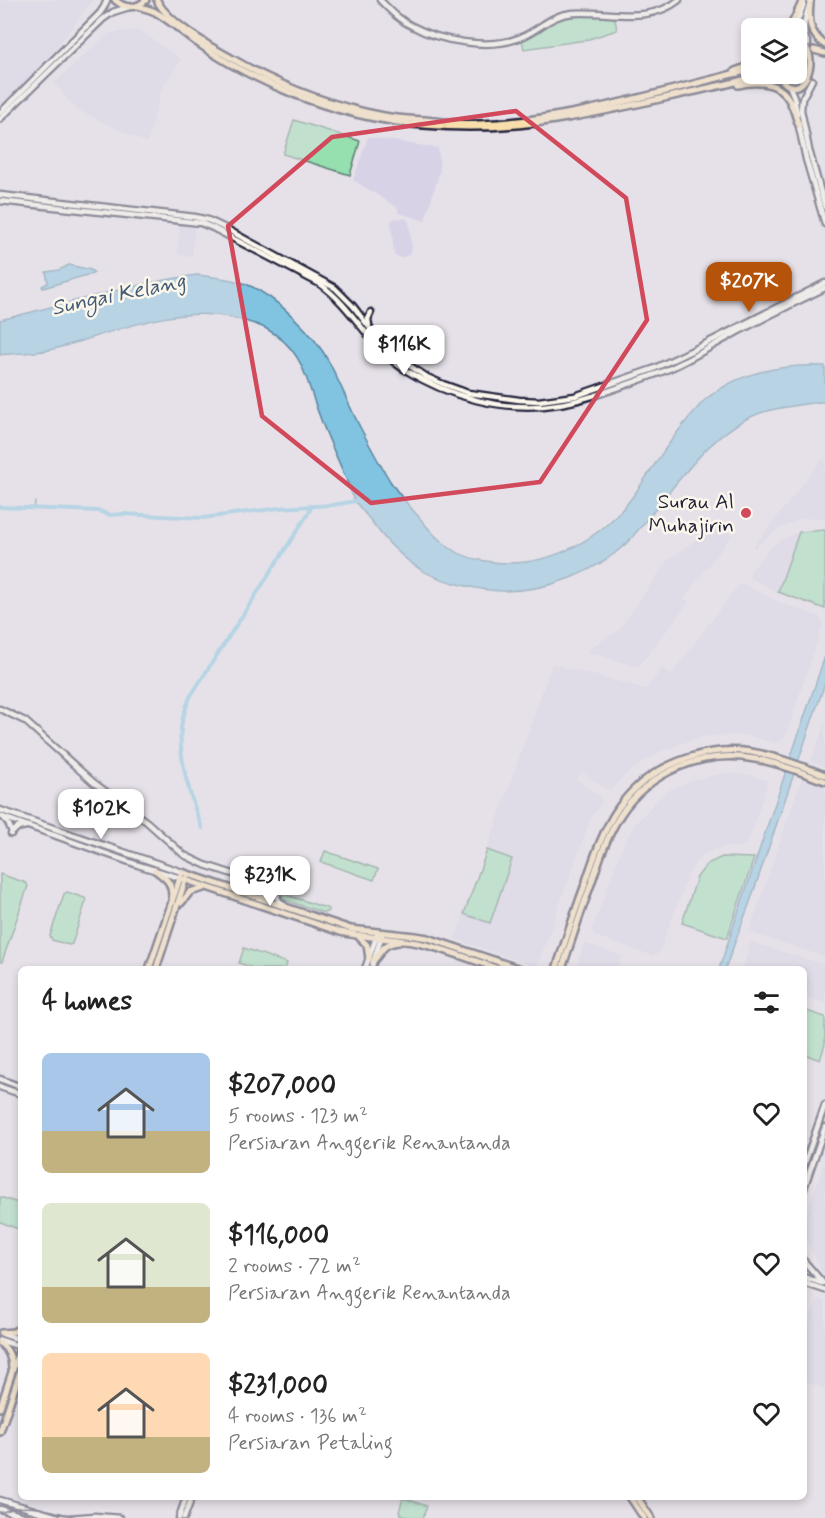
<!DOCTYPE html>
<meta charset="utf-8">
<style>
:root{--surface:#fff;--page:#f6f6f6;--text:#222;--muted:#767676;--accent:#b45309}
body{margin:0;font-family:Mynerve,sans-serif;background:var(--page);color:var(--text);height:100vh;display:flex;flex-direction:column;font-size:22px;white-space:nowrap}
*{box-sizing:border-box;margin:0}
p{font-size:20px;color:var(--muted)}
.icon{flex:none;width:33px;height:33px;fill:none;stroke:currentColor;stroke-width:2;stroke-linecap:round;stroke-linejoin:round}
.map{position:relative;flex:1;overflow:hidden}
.drawer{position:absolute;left:18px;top:966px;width:789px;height:534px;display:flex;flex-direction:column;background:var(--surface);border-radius:9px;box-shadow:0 3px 9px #0003}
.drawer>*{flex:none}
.fabs{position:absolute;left:741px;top:18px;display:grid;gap:12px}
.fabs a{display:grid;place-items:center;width:66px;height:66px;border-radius:9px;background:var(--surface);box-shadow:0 3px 9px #0003;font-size:30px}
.price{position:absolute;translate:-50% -51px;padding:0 14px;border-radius:12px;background:#fff;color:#222;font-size:20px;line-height:39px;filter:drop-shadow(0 2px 3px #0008)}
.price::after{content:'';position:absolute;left:50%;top:36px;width:18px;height:14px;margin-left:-9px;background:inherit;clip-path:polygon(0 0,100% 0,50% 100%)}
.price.on{background:var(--accent);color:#fff}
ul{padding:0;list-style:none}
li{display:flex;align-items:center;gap:18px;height:150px;padding:0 24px}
li span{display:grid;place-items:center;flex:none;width:168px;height:120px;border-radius:9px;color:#555}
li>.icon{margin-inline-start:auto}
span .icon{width:72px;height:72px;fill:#fffc;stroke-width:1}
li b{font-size:26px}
h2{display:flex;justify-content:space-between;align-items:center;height:72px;padding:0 24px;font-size:26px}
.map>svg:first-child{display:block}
</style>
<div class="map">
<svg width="825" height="1518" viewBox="0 0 825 1518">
<rect width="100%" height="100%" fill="#e6e1e8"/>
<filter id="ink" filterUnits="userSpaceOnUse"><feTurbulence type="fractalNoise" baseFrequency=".0167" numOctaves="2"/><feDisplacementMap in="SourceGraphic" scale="12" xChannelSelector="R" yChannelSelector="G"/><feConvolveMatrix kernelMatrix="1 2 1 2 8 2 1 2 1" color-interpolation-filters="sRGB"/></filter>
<g filter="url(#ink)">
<!-- built -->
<g fill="#d7d2e6">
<polygon points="0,0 93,0 50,56 33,74 0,106"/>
<polygon points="139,30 181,59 162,89 147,143 76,109 54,83 109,33"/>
<polygon points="368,137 438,148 440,170 425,221 406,215 398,213 398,208 353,180"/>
<polygon points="404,218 407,219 409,223 412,249 409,255 401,258 394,255 391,222 393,219"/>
<polygon points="180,225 195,226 192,256 177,255"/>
<polygon points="825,456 825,518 802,518 777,530 755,548 753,547"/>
<polygon points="718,523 732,535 684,598 689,602 638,667 588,652 590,648 619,630 667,561"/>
<polygon points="799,532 778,592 750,578 750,572 772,546 782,539"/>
<polygon points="744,584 778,602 820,617 823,624 785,738 778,743 744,735 708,736 691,740 662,751 640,764 623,777 612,789 605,789 582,772 576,779 600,797 602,803 591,817 537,967 455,939 464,914 490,923 512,859 487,850 552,664 646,689 662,668 671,675 738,585"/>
<polygon points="825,722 825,767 811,762"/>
<polygon points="727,773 749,775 766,780 767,785 748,842 741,847 726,847 715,849 703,855 696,861 688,875 659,953 653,956 595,936 592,930 619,856 625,841 635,824 657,800 671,789 696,779"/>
<polygon points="802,778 825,787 825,957 749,932"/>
<polygon points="751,942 825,965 825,1003 804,996 804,969 742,969"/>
<polygon points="584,943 622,956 617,969 576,969"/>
<polygon points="825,1161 825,1277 804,1236 804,1221"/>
<polygon points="817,1299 825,1302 825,1389 804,1381 804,1337"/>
</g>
<!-- green -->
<g fill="#96dfaf" stroke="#5c8075" stroke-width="1.5">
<polygon points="569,13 614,14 617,30 586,40 524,49 521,36 537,25"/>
<polygon points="294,120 360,141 350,175 283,154"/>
<polygon points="825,530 825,609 778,592 799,532"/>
<polygon points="487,850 512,859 490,923 464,914"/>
<polygon points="325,851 378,869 374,880 321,862"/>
<polygon points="722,857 754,858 727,938 682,923 697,877 707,864"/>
<polygon points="0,874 26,883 28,886 2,962 0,962"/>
<polygon points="67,892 85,898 86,901 72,944 69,945 52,940 50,936 64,894"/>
<polygon points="284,894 329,909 329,911 324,913 282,899"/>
<polygon points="244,948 287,963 285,969 255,969 239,963"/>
<polygon points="804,1010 825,1017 825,1044 820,1060 804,1054"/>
<polygon points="0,1197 21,1204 21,1230 0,1222"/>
<path d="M403 1498 427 1506 423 1518C414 1518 404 1518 399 1512Z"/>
</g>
<!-- water -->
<g fill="#80c4e1" stroke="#5a839f" stroke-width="1.5">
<polygon points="69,265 91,270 94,273 43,288 42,286 48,283 46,272 59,270"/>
<path d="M197 275C213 277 230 278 246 284 277 297 315 334 330 364 341 385 350 408 361 429 371 448 381 467 392 484 400 496 409 506 418 516 440 544 456 558 492 562 551 569 606 537 638 489 656 463 672 436 694 412 698 408 701 403 706 399 740 371 782 364 825 366V402H819C800 405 779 407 760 413 720 427 691 465 665 497 653 513 640 528 627 543 595 573 547 591 503 591 481 591 438 581 420 569 401 557 385 540 372 522 366 515 360 508 355 501 350 490 346 478 341 467 334 451 326 434 320 417 305 379 305 350 265 328 254 323 242 320 230 317 167 305 110 335 49 350 34 353 16 353 0 355V320C66 304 130 284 197 275Z"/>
<polygon points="825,656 825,683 750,902 725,969 719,969"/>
</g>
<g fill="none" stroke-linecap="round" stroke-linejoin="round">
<!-- stream -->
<polyline stroke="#5a839f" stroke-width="1.5" points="34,508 35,502"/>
<!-- canal -->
<g stroke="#80c4e1" stroke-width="4">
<polyline points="0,507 99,511 110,515 122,514 203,518 279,508 333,505 356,501 360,500"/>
<path d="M202 828C191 800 178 758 181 728 182 717 186 707 190 697L306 517 312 506"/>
</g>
<!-- secondary casing -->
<g stroke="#22223b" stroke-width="9">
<g id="secondary">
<path d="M380 0C390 10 399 20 412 26 439 41 489 50 519 38 539 31 549 15 573 13 608 10 648 25 679 0"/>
<polyline points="795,28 804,3"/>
<path d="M808 44C800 28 806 16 811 0"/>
<polyline points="812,80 802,99 801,110 809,150 825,207"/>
<polyline points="789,85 794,97 797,114"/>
<polyline points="0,113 100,13 104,7 107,0"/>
<polyline points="0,119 103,19 113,12 129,7"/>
<polyline points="798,122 806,159 825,224"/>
<polyline points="0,195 195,217 208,220 221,226 335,288 353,306 384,347 393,355 427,377 443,384 468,393 519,400 539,401 575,396 653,369 695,349 825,283"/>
<path d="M0 201 183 221 201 223 213 228 320 284C353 307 369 346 402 368 448 397 504 413 559 404 580 401 600 394 620 387 637 381 655 375 671 368 695 357 717 343 739 331 768 316 796 302 825 288"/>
<polyline points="369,326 368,319 371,312"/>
<polyline points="0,709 25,721 93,782 147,822 184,855 205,865 277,888 278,900 284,905"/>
<polyline points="0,810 182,872"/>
<polyline points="0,816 138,865 180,878"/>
<polyline points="4,818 8,823 12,832"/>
<polyline points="11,834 17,828 26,826"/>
<polyline points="260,897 268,896 276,890"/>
<polyline points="365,969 378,932"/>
<polyline points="371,969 382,935"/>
<polyline points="0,1079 21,1087"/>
<polyline points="0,1087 21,1094"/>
<polyline points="804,1165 825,1105"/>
<polyline points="804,1188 825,1127"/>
<polyline points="804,1261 823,1283"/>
<polyline points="804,1277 821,1283"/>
<polyline points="804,1283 825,1290"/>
<polyline points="3,1334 21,1340"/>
<polyline points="0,1340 21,1347"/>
<polyline points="0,1500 58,1517 68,1518 95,1516 120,1518"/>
<polyline points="0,1509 29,1518"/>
<polyline points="179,1518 186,1497"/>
<polyline points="184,1518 192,1497"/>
</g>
</g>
<!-- primary casing -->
<g stroke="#22223b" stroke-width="10">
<g id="primary">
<path d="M115 0C125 9 136 9 146 0"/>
<path d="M157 0C165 20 212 48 231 58 278 85 331 106 384 116 398 119 411 119 425 120 443 122 461 124 479 124 563 121 645 96 725 76 734 73 743 73 752 70"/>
<path d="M810 4C808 22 810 34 825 45"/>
<path d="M137 6C143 8 149 9 155 12 170 20 184 34 199 44 227 64 259 80 291 93 379 129 474 135 567 118 620 109 671 96 723 85 736 82 749 78 763 75L773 76 782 80"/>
<polyline points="790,28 803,0"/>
<polyline points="814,50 825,53"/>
<polyline points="735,71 752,65"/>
<path d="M777 74C804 114 825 46 796 42"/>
<path d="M738 85C761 80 783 82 792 106 795 112 796 119 799 125"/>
<path d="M155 870C167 879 172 882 172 898"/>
<path d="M180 878 340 932C366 938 392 938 418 943 446 949 472 960 499 969"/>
<polyline points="181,903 190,892 204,888"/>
<polyline points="359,937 367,945 369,959"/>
<path d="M374 960C384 949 382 944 399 942"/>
<polyline points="149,969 182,872 351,929 415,936 428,938 520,969"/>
<polyline points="156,969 186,878"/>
<path d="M556 969C565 942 574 914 584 887 604 826 621 780 688 758 708 751 730 749 751 752 776 756 801 766 825 775"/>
<path d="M562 969C571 942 580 914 590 887 608 833 622 791 679 767 703 757 730 754 755 759 780 763 802 773 825 781"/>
<polyline points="1,1333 13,1332 21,1328"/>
<path d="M0 1343C8 1349 12 1359 12 1369"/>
<polyline points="0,1408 21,1345"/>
<polyline points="0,1432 21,1369"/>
<polyline points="630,1497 644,1518"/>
<polyline points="637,1497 651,1518"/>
</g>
</g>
<!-- secondary -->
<use href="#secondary" stroke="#fbf7ec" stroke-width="4.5"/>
<!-- primary -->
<use href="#primary" stroke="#f8deab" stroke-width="5"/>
<!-- tram -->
<path stroke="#22223b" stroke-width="1.5" d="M0 1513C27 1501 51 1510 78 1518"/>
</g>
</g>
<!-- marked area -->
<path d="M0 0H825V1518H0ZM516 111 626 198 647 320 540 482 371 503 262 416 228 226 332 137Z" fill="#e6e1e8" fill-opacity=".55" fill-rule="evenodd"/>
<path fill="none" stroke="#d1495b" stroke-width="4.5" stroke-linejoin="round" d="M516 111 626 198 647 320 540 482 371 503 262 416 228 226 332 137Z"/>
<!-- markers -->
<circle fill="#d1495b" stroke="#fbf7ec" stroke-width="2" cx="746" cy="513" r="6"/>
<g text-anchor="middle" stroke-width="5" stroke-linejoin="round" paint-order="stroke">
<!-- poi labels -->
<g font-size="21" fill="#22223b" stroke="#fbf7ec" text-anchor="end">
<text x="734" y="508">Surau Al<tspan x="734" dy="24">Muhajirin</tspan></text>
</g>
<!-- water labels -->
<g font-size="22" font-style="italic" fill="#435b75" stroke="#fbf7ec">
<text transform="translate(118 293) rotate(-12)" y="8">Sungai Kelang</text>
</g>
</g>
</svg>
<div class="fabs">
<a><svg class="icon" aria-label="layers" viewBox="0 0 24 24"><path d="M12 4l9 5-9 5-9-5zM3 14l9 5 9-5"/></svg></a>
</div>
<b class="price on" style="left:749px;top:313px">$207K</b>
<b class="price" style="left:404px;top:376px">$116K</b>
<b class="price" style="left:101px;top:840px">$102K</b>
<b class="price" style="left:270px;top:907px">$231K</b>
<section class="drawer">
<h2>4 homes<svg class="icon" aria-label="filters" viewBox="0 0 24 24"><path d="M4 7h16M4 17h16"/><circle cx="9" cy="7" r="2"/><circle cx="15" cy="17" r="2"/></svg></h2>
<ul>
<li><span style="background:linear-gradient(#a9c7e8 65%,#c2b280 0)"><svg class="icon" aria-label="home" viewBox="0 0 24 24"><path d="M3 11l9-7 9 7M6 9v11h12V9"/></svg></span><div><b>$207,000</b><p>5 rooms · 123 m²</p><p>Persiaran Anggerik Renantanda</p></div><svg class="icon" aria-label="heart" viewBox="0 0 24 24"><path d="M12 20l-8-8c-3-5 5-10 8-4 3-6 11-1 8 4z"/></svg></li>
<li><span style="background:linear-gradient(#dfe7d0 70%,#c2b280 0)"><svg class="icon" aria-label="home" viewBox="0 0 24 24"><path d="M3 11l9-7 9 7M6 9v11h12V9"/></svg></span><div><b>$116,000</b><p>2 rooms · 72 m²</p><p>Persiaran Anggerik Renantanda</p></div><svg class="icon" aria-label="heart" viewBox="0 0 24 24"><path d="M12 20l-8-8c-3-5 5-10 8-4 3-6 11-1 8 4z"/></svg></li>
<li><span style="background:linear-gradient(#ffd9b3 70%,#c2b280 0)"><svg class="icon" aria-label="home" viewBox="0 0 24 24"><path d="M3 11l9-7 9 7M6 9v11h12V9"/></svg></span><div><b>$231,000</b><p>4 rooms · 136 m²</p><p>Persiaran Petaling</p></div><svg class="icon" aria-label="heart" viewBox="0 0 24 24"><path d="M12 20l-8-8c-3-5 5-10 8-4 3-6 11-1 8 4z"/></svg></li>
</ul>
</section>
</div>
